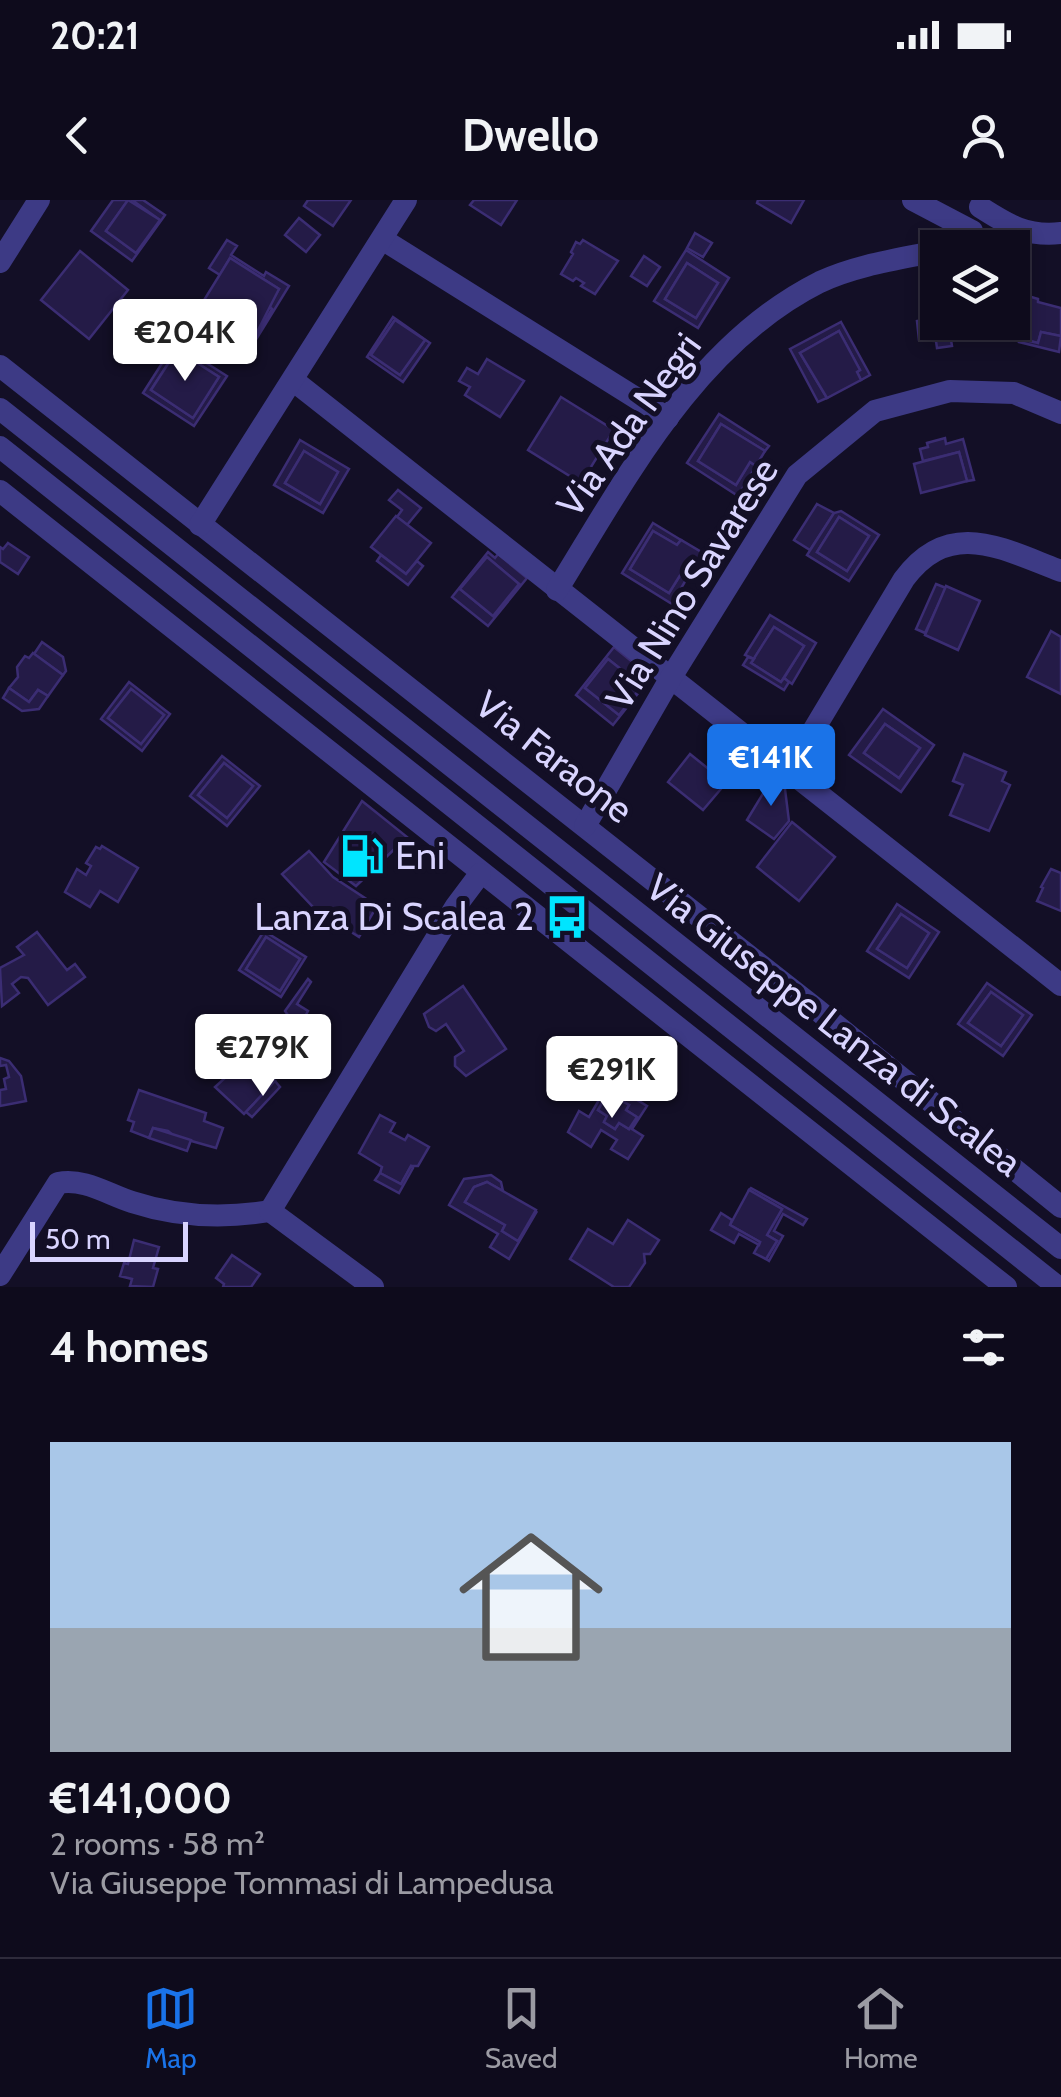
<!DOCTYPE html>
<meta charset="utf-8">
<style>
:root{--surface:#0e0b1c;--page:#171425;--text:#f1f3f6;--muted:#9b9ba3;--line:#2e2b3b;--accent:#1a73e8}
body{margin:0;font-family:Cabin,sans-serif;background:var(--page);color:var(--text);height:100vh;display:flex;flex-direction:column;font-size:38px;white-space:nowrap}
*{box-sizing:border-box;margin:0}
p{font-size:32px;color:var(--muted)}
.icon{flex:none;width:55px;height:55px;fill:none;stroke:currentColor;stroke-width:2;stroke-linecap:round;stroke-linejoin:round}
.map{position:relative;height:1087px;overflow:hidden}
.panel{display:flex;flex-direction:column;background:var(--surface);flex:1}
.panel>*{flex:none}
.buttons{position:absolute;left:920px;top:30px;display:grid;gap:20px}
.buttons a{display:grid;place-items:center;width:110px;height:110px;border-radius:0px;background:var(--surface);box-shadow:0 5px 15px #0003,0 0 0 2px var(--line);font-size:50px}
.scale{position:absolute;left:30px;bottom:25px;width:158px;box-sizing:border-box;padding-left:10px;border:5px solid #d9d4ff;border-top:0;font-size:28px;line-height:35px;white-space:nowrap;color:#d9d4ff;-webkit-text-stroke:8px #130f26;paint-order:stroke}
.price{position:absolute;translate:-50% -85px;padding:0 22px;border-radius:10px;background:#fff;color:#222;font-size:32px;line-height:65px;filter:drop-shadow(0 2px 5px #0008)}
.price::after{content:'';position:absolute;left:50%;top:60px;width:30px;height:22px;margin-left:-15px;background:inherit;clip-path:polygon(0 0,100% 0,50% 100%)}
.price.selected{background:var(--accent);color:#fff}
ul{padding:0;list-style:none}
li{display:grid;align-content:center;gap:20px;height:530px;padding:0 50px}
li+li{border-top:2px solid var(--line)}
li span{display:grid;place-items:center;height:310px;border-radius:0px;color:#555}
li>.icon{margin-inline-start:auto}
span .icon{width:180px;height:180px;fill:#fffc;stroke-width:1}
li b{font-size:42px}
h2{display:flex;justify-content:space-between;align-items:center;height:120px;padding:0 50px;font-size:42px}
.status{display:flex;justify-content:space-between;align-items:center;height:70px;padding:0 50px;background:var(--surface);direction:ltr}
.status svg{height:28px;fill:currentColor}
header{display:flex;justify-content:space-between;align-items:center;height:130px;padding:0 50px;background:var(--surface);font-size:45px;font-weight:800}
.dock{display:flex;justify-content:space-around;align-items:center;height:140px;border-top:2px solid var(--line);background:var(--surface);font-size:28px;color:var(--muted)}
.dock a{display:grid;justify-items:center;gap:5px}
.dock .selected{color:var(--accent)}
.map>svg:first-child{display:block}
</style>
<div class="status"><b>20:21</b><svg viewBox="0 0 49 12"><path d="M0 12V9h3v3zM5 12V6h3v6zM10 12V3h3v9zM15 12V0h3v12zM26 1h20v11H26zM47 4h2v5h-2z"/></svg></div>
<header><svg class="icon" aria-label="back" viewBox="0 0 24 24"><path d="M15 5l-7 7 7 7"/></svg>Dwello<svg class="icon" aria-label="person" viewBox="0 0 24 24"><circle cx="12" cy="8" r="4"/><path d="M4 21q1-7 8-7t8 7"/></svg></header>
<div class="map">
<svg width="1061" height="1087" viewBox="0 0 1061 1087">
<rect width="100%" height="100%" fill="#130f26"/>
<!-- building -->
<g fill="#241b47" stroke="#3b2d73" stroke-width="2.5" fill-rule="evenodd">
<polygon points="113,0 128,0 106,31 136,53 160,20 132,0 143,0 165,15 132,61 91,31"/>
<polygon points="128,0 160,20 136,53 106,31"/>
<polygon points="308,0 351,0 333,26 304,6"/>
<polygon points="474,0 517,0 501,25 470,5"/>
<polygon points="758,0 804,0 791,23 757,3"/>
<polygon points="299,18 320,35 306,52 285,35"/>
<polygon points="695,33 712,43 703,57 687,48"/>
<polygon points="227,40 237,46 231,55 264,76 266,72 289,86 252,146 197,112 201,105 254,138 272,109 269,106 279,89 230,58 220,75 209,68"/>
<polygon points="583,40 618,61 595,94 581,86 584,83 576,78 573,81 561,74 573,54 571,52 576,42 580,44"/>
<path d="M686 50 729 78 698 128 654 101ZM687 63 718 83 696 118 665 99Z"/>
<polygon points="80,51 128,90 89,139 41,100"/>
<polygon points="644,56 660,67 647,86 631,76"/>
<polygon points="230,58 279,89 254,138 201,105"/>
<polygon points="687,63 718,83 696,118 665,99"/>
<polygon points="1028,96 1038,99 1038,102 1061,108 1061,136 1041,132 1038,143 1021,139 1024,129 1016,122 1021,102 1026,104"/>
<polygon points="938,103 938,122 963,122 965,139 951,140 952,146 937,148 936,141 919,140 917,121 923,120 921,105"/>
<path d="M393 117 430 143 403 182 367 157ZM395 120 425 140 400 175 371 155Z"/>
<polygon points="395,120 425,140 400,175 371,155"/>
<polygon points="841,122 870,175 861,180 857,172 860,170 839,131 800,153 827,198 818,202 790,149"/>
<polygon points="1022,128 1021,139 1038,143 1041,132 1061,136 1059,152 1019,142"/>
<polygon points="839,131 860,170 857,172 861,180 827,198 800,153"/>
<path d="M175 143 227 176 194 226 143 193ZM177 150 219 177 193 218 151 190Z"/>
<polygon points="177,150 219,177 193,218 151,190"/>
<polygon points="487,159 524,181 500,217 465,195 470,187 459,181 467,168 478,174"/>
<polygon points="561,197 614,230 581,283 528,250"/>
<polygon points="719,214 769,246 765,251 721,224 698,261 736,285 750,262 756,266 738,296 687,263"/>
<polygon points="721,224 765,251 756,266 750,262 736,285 698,261"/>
<polygon points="945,238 946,244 963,239 974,280 967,281 959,252 923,261 920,249 928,247 927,243"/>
<path d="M300 240 349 269 323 313 274 285ZM304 251 338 272 320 304 285 283Z"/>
<polygon points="304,251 338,272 320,304 285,283"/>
<polygon points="959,252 967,281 921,293 914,264"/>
<polygon points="398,290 421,308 407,325 397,317 402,310 389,300"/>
<polygon points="817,304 834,313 810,350 794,340"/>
<path d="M841 311 879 335 849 381 807 355 834 313ZM839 317 869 336 847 371 817 352Z"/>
<polygon points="396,316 431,343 406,374 371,347"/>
<polygon points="839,317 869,336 847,371 817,352"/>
<polygon points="653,323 681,340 677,345 653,331 630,369 669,393 684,369 690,373 672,404 622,373"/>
<polygon points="653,331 677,345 681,340 703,353 690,373 684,369 669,393 630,369"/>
<polygon points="8,343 29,357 18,374 0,362 0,347 3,349"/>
<path d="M488 352 495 358 498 354 527 378 488 426 452 397ZM487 357 519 384 493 416 460 389Z"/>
<polygon points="381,355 406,374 417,361 423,366 408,385 377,361"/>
<polygon points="487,357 519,384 493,416 460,389"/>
<polygon points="936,384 946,388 925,433 916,429"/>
<polygon points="946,386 980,401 958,450 925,435"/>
<polygon points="770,415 816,443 792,484 784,478 804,446 774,427 754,459 745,455"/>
<polygon points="774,427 804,446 781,482 751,463"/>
<polygon points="1051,431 1061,437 1061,494 1027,477"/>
<polygon points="42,442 63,457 66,471 63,475 34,454"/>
<path d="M614 447 651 477 613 525 576 495ZM608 459 642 486 619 515 585 488Z"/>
<polygon points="33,453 63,475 48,496 38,490 29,502 9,488 18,477 17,467 25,456 29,458"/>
<polygon points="748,457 754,459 751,463 781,482 784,478 789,482 784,490 743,465"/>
<polygon points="608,459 642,486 619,515 585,488"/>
<path d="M129 482 170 514 142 551 101 519ZM131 489 164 515 141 544 108 518Z"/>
<polygon points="9,488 29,502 38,490 48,496 39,509 22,511 3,498"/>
<polygon points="131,489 164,515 141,544 108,518"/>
<path d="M883 509 934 545 901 592 849 555ZM885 524 920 548 899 578 864 553Z"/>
<polygon points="885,524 920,548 899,578 864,553"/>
<polygon points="690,554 726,583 703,610 668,582"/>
<polygon points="964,554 1006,572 1002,581 1010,585 989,631 950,615 963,585 953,581"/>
<path d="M222 556 260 586 227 626 190 596ZM224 563 253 586 227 618 198 595Z"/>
<polygon points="224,563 253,586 227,618 198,595"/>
<polygon points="773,577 784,581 789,621 774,639 747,620"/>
<polygon points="362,601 407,637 356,686 324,662"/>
<polygon points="792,622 835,657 799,701 757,667"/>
<polygon points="102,646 138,668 118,702 100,691 90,707 65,692 77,669 86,675 91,666 86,663 96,647 100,649"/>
<polygon points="309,651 333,677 377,706 359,737 314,708 282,674"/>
<polygon points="1051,669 1061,673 1061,711 1037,701 1043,688 1041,687"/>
<path d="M897 704 939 732 909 778 867 751ZM901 714 929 733 907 768 877 749Z"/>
<polygon points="901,714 929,733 907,768 877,749"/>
<path d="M264 731 306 757 281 797 239 770ZM266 737 300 759 280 791 246 769Z"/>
<polygon points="37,732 67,770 75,764 85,777 48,805 28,778 21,777 12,784 19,793 2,806 0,768 24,755 17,747"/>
<polygon points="266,737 300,759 280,791 246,769"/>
<polygon points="308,779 311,782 297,804 308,811 302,822 295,819 293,822 285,811"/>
<path d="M987 783 1032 815 1003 856 958 824ZM991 792 1023 815 1001 846 968 823Z"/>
<polygon points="463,786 506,849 466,876 455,866 455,857 464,851 446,824 436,831 429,827 424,814"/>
<polygon points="991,792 1023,815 1001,846 968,823"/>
<polygon points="271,849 287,863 272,879 275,881 244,914 215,887 249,856 251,858 255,854 261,860"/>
<polygon points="0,858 9,861 21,876 26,901 0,906 0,890 6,889 4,879 9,877 6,865 0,866"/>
<polygon points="275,881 280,887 252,917 246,912"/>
<path d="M609 883 647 906 632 929 643 936 628 959 611 949 617 940 601 930 591 947 568 932 579 911 589 917ZM605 898 615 904 618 899 629 905 626 910 637 917 629 929 619 923 615 929 604 922 607 916 598 910Z"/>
<polygon points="139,890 206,913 204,921 223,928 216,948 174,936 168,931 153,928 149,938 131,931 134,922 128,920"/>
<polygon points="605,898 615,904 618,899 629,905 626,910 637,917 629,929 619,923 615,929 604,922 607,916 598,910"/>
<polygon points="380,915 395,923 390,932 405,940 408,935 429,947 418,966 411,966 401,984 380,973 382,967 359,953"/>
<polygon points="153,928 191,940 187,951 149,938"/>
<polygon points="411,966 413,968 399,993 375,980 380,973 401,984"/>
<polygon points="491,975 501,982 503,991 487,982 474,987 465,1002 505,1025 502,1031 518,1041 537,1011 509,1059 490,1047 498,1034 449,1005 464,979"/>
<polygon points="487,982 536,1010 518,1041 502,1031 505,1025 465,1002 474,987"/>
<polygon points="751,988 807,1019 803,1025 783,1014 774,1031 783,1036 769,1061 766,1059 777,1041 767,1035 782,1009 749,990"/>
<polygon points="749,990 782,1009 767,1035 777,1041 766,1059 754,1053 760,1042 730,1025"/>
<polygon points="721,1013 732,1020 730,1025 760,1042 759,1045 739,1034 734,1043 711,1030"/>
<polygon points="628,1020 659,1040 650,1054 644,1054 645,1063 629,1087 614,1087 570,1059 588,1029 613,1044"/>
<polygon points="134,1040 159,1047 153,1068 158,1069 153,1087 130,1086 132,1079 120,1076 124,1063 128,1064"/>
<polygon points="232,1055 260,1074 251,1087 223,1087 224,1084 216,1078"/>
</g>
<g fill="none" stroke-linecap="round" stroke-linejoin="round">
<!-- minor -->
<g stroke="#3d3a85" stroke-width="22">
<polyline points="913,0 972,31 973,42 954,48"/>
<path d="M980 7C1008 25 1027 37 1061 33"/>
<polyline points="382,39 668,218"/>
<polyline points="0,62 39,0"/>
<polyline points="0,166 815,808 1061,1007"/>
<polyline points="294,181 1061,785"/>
<polyline points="0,209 1061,1048"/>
<polyline points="0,247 1058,1087"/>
<polyline points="0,291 1006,1087"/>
<polyline points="200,325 406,0"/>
<path d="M557 390C627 277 696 144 820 82 856 65 899 59 938 51"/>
<path d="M789 571 904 379C950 317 1002 349 1061 371"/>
<polyline points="585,626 670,479 797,275 875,211 950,191 1014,193 1061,213"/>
<path d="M0 1075 58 983C85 978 107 994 132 1002 178 1017 222 1019 270 1011"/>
<polyline points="373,1087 270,1011 456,706 480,674"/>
</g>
</g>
<!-- icons -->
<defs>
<g id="fuel-bare" transform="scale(3.45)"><path d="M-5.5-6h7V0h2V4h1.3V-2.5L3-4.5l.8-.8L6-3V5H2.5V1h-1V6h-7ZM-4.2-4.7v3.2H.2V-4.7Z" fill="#00e5ff" stroke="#130f26" stroke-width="2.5" paint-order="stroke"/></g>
<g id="bus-bare" transform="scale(3.45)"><path d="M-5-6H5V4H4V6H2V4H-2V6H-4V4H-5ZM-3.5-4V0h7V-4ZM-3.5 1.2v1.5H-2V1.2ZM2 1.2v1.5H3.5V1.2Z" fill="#00e5ff" stroke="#130f26" stroke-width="2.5" paint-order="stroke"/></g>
</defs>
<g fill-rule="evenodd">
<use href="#fuel-bare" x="362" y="656"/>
<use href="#bus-bare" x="567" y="717"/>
</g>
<g text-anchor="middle" stroke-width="10" stroke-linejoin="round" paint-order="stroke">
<!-- street labels -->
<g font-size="38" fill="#d9d4ff" stroke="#130f26">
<text transform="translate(629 225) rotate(-54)" y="13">Via Ada Negri</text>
<text transform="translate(692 384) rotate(-58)" y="13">Via Nino Savarese</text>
<text transform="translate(554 557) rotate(38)" y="13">Via Faraone</text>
<text transform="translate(834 825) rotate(38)" y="13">Via Giuseppe Lanza di Scalea</text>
</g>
<!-- poi labels -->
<g font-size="38" fill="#d9d4ff" stroke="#130f26" text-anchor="start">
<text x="395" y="669">Eni</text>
<text x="534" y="730" text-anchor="end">Lanza Di Scalea 2</text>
</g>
</g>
</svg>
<div class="buttons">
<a><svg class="icon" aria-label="layers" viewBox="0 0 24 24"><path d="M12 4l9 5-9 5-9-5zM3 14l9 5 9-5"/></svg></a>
</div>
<div class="scale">50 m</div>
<b class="price" style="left:185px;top:184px">€204K</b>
<b class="price selected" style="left:771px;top:609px">€141K</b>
<b class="price" style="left:263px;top:899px">€279K</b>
<b class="price" style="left:612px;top:921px">€291K</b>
</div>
<section class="panel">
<h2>4 homes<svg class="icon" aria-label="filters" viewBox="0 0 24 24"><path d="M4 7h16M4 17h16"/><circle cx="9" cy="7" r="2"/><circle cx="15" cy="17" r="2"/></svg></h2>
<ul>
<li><span style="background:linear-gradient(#a9c7e8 60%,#9aa5b1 0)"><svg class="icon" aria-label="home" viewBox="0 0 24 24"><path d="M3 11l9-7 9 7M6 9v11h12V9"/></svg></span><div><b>€141,000</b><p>2 rooms · 58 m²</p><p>Via Giuseppe Tommasi di Lampedusa</p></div></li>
</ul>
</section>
<nav class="dock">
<a class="selected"><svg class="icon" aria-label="map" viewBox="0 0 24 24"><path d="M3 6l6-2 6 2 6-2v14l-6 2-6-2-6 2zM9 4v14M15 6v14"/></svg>Map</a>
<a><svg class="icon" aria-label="saved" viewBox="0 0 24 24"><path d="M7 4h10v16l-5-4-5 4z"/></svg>Saved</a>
<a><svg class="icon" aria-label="home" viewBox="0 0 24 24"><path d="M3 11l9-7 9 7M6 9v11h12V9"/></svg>Home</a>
</nav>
